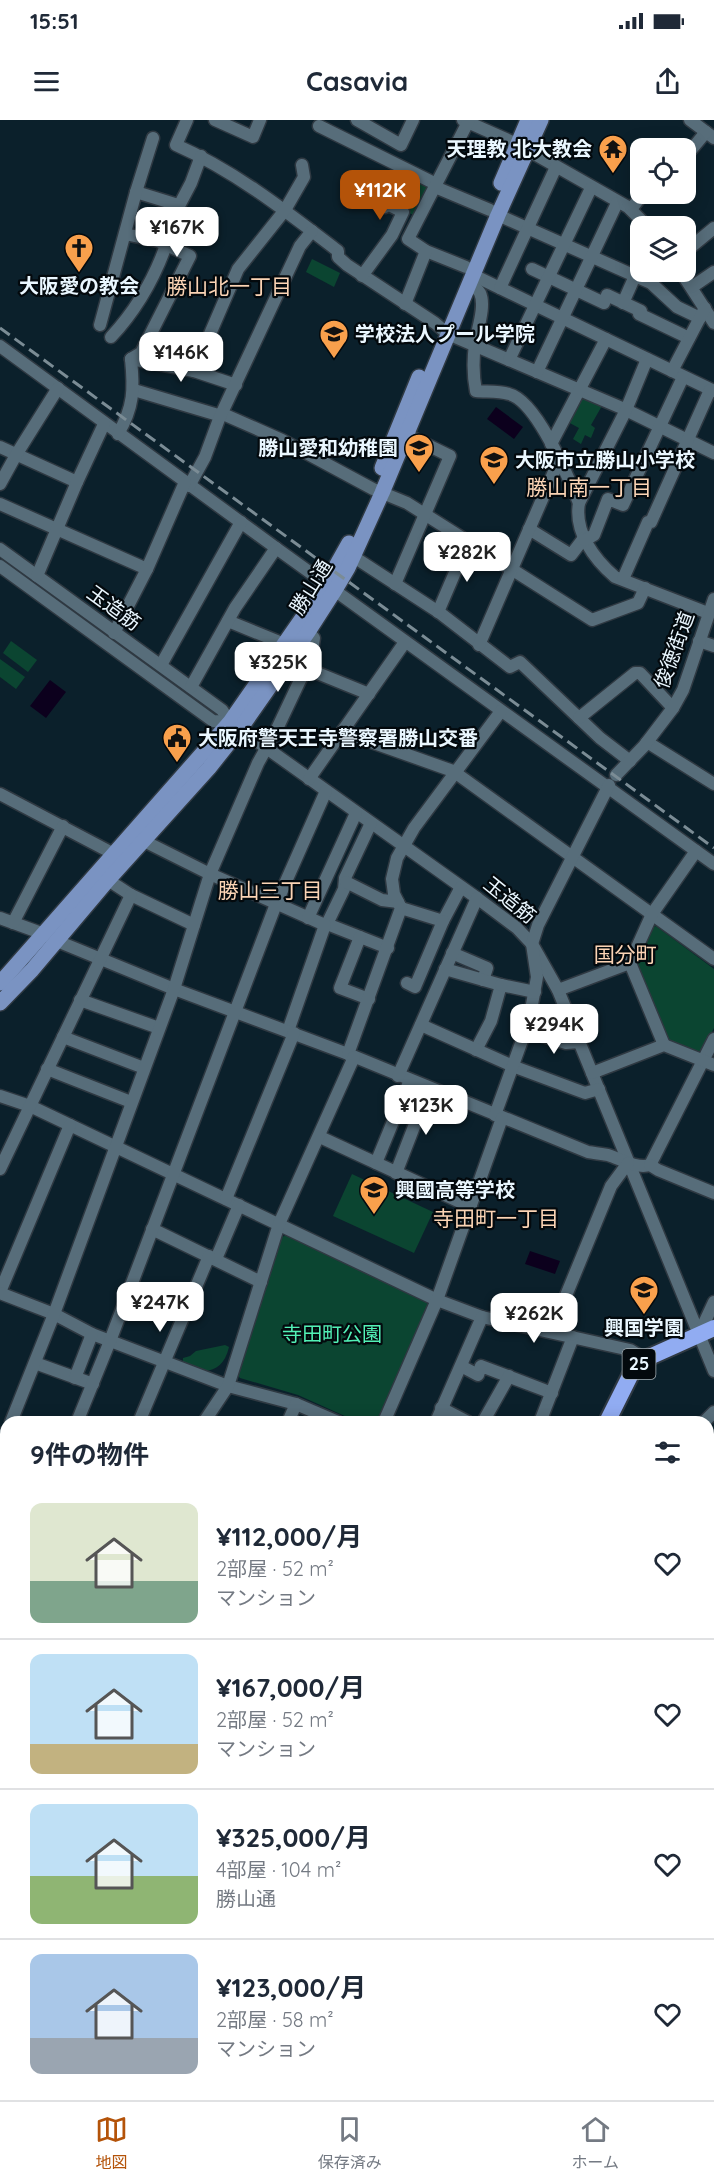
<!DOCTYPE html>
<html lang="ja">
<meta charset="utf-8">
<style>
:root{--surface:#fff;--page:#f6f6f7;--text:#1f2937;--muted:#747a83;--line:#e0e1e3;--accent:#b45309}
body{margin:0;font-family:Quicksand,"Noto Sans JP",sans-serif;background:var(--page);color:var(--text);height:100vh;display:flex;flex-direction:column;font-size:22px;white-space:nowrap}
*{box-sizing:border-box;margin:0}
p{font-size:20px;color:var(--muted)}
.icon{flex:none;width:33px;height:33px;fill:none;stroke:currentColor;stroke-width:2;stroke-linecap:round;stroke-linejoin:round}
.map{position:relative;flex:1;overflow:hidden}
.sheet{position:absolute;left:0px;top:1296px;width:714px;height:684px;display:flex;flex-direction:column;background:var(--surface);border-radius:18px 18px 0 0;box-shadow:0 3px 15px #0003}
.sheet>*{flex:none}
.tools{position:absolute;left:630px;top:18px;display:grid;gap:12px}
.tools a{display:grid;place-items:center;width:66px;height:66px;border-radius:12px;background:var(--surface);box-shadow:0 3px 15px #0003;font-size:30px}
.price{position:absolute;translate:-50% -51px;padding:0 14px;border-radius:12px;background:#fff;color:#222;font-size:20px;line-height:39px;filter:drop-shadow(0 2px 3px #0008)}
.price::after{content:'';position:absolute;left:50%;top:36px;width:18px;height:14px;margin-left:-9px;background:inherit;clip-path:polygon(0 0,100% 0,50% 100%)}
.price.selected{background:var(--accent);color:#fff}
ul{padding:0;list-style:none}
li{display:flex;align-items:center;gap:18px;height:150px;padding:0 30px}
li+li{border-top:2px solid var(--line)}
li span{display:grid;place-items:center;flex:none;width:168px;height:120px;border-radius:12px;color:#555}
li>.icon{margin-inline-start:auto}
span .icon{width:72px;height:72px;fill:#fffc;stroke-width:1}
li b{font-size:26px}
h2{display:flex;justify-content:space-between;align-items:center;height:72px;padding:0 30px;font-size:26px}
.status{display:flex;justify-content:space-between;align-items:center;height:42px;padding:0 30px;background:var(--surface);direction:ltr}
.status svg{height:16px;fill:currentColor}
header{display:flex;justify-content:space-between;align-items:center;height:78px;padding:0 30px;background:var(--surface);font-size:27px;font-weight:800}
.menu{display:flex;justify-content:space-around;align-items:center;height:84px;border-top:2px solid var(--line);background:var(--surface);font-size:16px;color:var(--muted)}
.menu a{display:grid;justify-items:center;gap:3px}
.menu .selected{color:var(--accent)}
.map>svg:first-child{display:block}
</style>
<div class="status"><b>15:51</b><svg viewBox="0 0 49 12"><path d="M0 12V9h3v3zM5 12V6h3v6zM10 12V3h3v9zM15 12V0h3v12zM26 1h20v11H26zM47 4h2v5h-2z"/></svg></div>
<header><svg class="icon" aria-label="menu" viewBox="0 0 24 24"><path d="M4 6h16M4 12h16M4 18h16"/></svg>Casavia<svg class="icon" aria-label="share" viewBox="0 0 24 24"><path d="M12 15V3M7 8l5-5 5 5M5 13v7h14v-7"/></svg></header>
<div class="map">
<svg width="714" height="1980" viewBox="0 0 714 1980">
<rect width="100%" height="100%" fill="#0b202b"/>
<!-- green -->
<g fill="#0b4531">
<polygon points="421,61 434,67 418,97 407,92 405,88 412,75 414,75"/>
<polygon points="312,139 340,153 334,167 306,152"/>
<polygon points="579,277 603,284 591,305 595,308 591,318 585,315 581,324 573,319 579,308 566,301"/>
<polygon points="9,443 214,594 213,596 7,445"/>
<polygon points="11,521 37,540 28,552 3,533"/>
<polygon points="0,539 25,557 16,569 0,557"/>
<polygon points="656,806 714,849 714,908 702,931 697,933 668,920 634,843 651,808"/>
<polygon points="352,1054 433,1092 414,1133 333,1096"/>
<polygon points="288,1115 426,1181 428,1186 379,1302 358,1302 298,1275 240,1258 237,1254 281,1117"/>
<path d="M225 1225 229 1227C223 1253 204 1256 183 1244V1238L190 1236 196 1231Z"/>
</g>
<!-- water -->
<g fill="#0c001d">
<polygon points="496,287 523,307 514,319 487,299"/>
<polygon points="50,560 66,572 46,598 30,586"/>
<polygon points="530,1131 560,1141 555,1154 525,1144"/>
</g>
<g fill="none" stroke-linecap="round" stroke-linejoin="round">
<!-- minor casing -->
<g stroke="#2f3942" stroke-width="15">
<g id="minor">
<path d="M187 0 176 25C235 51 287 92 338 131V137L347 145 435 203 448 214 622 288 714 333"/>
<polyline points="215,0 253,17 260,0"/>
<polyline points="357,0 401,25 413,0"/>
<polyline points="463,0 517,24 628,87 647,106"/>
<polyline points="690,0 714,18"/>
<polyline points="319,6 436,64"/>
<polyline points="686,36 706,12"/>
<polyline points="435,67 490,90"/>
<polyline points="136,72 178,85"/>
<polyline points="366,78 385,87 387,84"/>
<polyline points="631,89 643,74"/>
<polyline points="498,95 651,163 677,187 700,198"/>
<polyline points="125,114 158,121 190,136 141,233 131,239"/>
<polyline points="686,131 714,108"/>
<polyline points="466,147 426,131 408,119 469,0"/>
<polyline points="532,149 604,183 607,175 641,191 639,194 689,218"/>
<polyline points="681,152 714,203"/>
<polyline points="473,155 714,271"/>
<polyline points="362,156 392,115 403,92 387,84 403,49"/>
<path d="M469 164C473 166 477 168 480 173 486 186 477 210 475 224 473 239 473 256 476 271 486 272 499 271 509 274 537 281 568 357 579 383"/>
<polyline points="692,167 714,152"/>
<polyline points="500,168 556,47"/>
<polyline points="623,183 635,156"/>
<polyline points="405,184 426,131"/>
<polyline points="100,205 136,72 153,18"/>
<path d="M111 217C140 186 160 148 172 107L169 105 191 63 201 36"/>
<polyline points="0,226 276,428 714,744"/>
<polyline points="131,239 194,251 236,265"/>
<path d="M647 239 626 290 579 383C574 412 594 439 615 457L708 493"/>
<polyline points="509,240 591,68"/>
<polyline points="194,251 238,149 285,90 304,57 302,45"/>
<polyline points="672,251 705,188"/>
<polyline points="537,252 617,83"/>
<polyline points="134,270 218,295 223,294 282,320 373,369 407,383 592,500 638,483 645,468"/>
<path d="M118 314C134 287 134 269 131 239"/>
<polyline points="551,324 606,219"/>
<polyline points="0,327 77,362"/>
<polyline points="0,364 16,335 58,268"/>
<polyline points="189,366 205,337 219,299 300,126 312,111"/>
<polyline points="0,384 147,449"/>
<polyline points="529,409 571,435 584,418"/>
<polyline points="585,420 594,415 608,379 623,385 683,257"/>
<polyline points="0,429 222,590 230,602 477,778 517,808 532,824 558,870 714,1251"/>
<polyline points="354,437 440,493 510,547 520,542 600,618 630,641"/>
<polyline points="0,446 213,601 230,602"/>
<polyline points="37,456 77,362 104,304"/>
<polyline points="623,459 648,402 651,402 710,270"/>
<polyline points="395,464 450,336 407,315"/>
<polyline points="438,492 468,422"/>
<polyline points="228,501 277,521 284,527"/>
<polyline points="114,513 147,449 185,362"/>
<polyline points="699,521 714,526"/>
<polyline points="479,525 560,338"/>
<polyline points="161,545 241,402"/>
<polyline points="305,548 369,574"/>
<polyline points="191,567 235,488 276,428"/>
<polyline points="579,598 635,553 640,553 673,588"/>
<polyline points="343,612 453,651 714,839"/>
<polyline points="647,622 714,664"/>
<polyline points="616,655 644,626 673,588 683,570 714,479"/>
<polyline points="309,659 405,522"/>
<polyline points="0,674 114,734"/>
<polyline points="371,703 345,758 344,769 327,804 388,828"/>
<polyline points="144,721 210,754 325,805 288,911"/>
<polyline points="108,760 131,775 194,805"/>
<polyline points="346,762 382,780 398,782"/>
<polyline points="401,788 443,801 461,767"/>
<path d="M0 798 44 814 57 821 174 869 348 934 588 1032C594 1033 601 1034 608 1035 621 1039 636 1049 650 1045L714 919"/>
<polyline points="308,798 356,693"/>
<polyline points="13,803 63,706"/>
<polyline points="360,817 340,868 369,879"/>
<polyline points="452,833 487,848 483,860"/>
<polyline points="630,843 664,925"/>
<polyline points="445,849 501,865 491,901 476,930"/>
<polyline points="407,863 415,867 443,801"/>
<polyline points="501,865 535,872"/>
<polyline points="558,870 630,843 652,794 696,731"/>
<polyline points="80,880 159,908"/>
<polyline points="421,905 515,947 585,973 599,969"/>
<polyline points="526,913 530,912 566,923 579,922"/>
<polyline points="63,917 144,948"/>
<polyline points="348,934 401,788 394,774 392,759 397,738 414,708 501,591"/>
<polyline points="47,949 131,982"/>
<polyline points="592,953 664,925 714,945"/>
<polyline points="398,956 477,778"/>
<polyline points="0,976 30,986 437,1180 482,1197 630,1230 645,1239"/>
<polyline points="495,995 529,901 537,857 532,824 538,805 609,665"/>
<polyline points="320,1017 471,1087"/>
<polyline points="376,1043 410,960"/>
<polyline points="650,1045 658,1050 714,1073"/>
<polyline points="0,1049 131,775"/>
<polyline points="396,1053 429,968"/>
<polyline points="226,1079 294,913"/>
<polyline points="152,1109 261,1162"/>
<polyline points="216,1139 239,1085"/>
<polyline points="0,1172 70,1005"/>
<polyline points="0,1173 54,1194 92,1214 228,1266 296,1284 338,1302"/>
<polyline points="551,1212 611,1066 628,1043"/>
<polyline points="699,1214 714,1182"/>
<polyline points="35,1243 93,1264"/>
<polyline points="461,1246 478,1255 481,1246 552,1273"/>
<polyline points="75,1258 92,1214"/>
<polyline points="441,1288 468,1302"/>
<polyline points="11,1302 54,1194 174,869 210,754 258,643 276,611 311,537 314,518 308,512"/>
<polyline points="77,1302 110,1221 276,784 326,671"/>
<polyline points="139,1302 209,1136"/>
<polyline points="204,1302 228,1266 279,1104 354,937"/>
<polyline points="288,1302 296,1284"/>
<polyline points="384,1302 437,1180 502,998"/>
<polyline points="436,1302 482,1197"/>
<polyline points="483,1302 509,1256"/>
<polyline points="540,1302 573,1217"/>
<polyline points="704,1302 714,1292"/>
<polyline points="0,1324 6,1312"/>
<polyline points="708,1394 714,1381"/>
<polyline points="708,1446 714,1448"/>
<polyline points="708,1548 714,1549"/>
<polyline points="708,1640 714,1622"/>
<polyline points="708,1893 714,1898"/>
<polyline points="0,1942 6,1944"/>
<polyline points="87,1974 100,1980"/>
<polyline points="179,1974 190,1980"/>
<polyline points="706,1974 714,1980"/>
<polyline points="115,1980 119,1974"/>
<polyline points="223,1980 226,1974"/>
<polyline points="288,1980 290,1974"/>
<polyline points="389,1980 392,1974"/>
<polyline points="569,1980 574,1974"/>
<polyline points="629,1980 634,1974"/>
</g>
</g>
<!-- major casing -->
<g stroke="#2f3942" stroke-width="18">
<g id="major">
<polyline points="501,63 528,0"/>
<polyline points="382,348 419,257"/>
<polyline points="0,863 230,602 326,464 349,423"/>
<polyline points="0,883 32,850 108,760 209,648 240,609 308,512 335,470 348,448 382,373 498,95 541,0"/>
<polyline points="0,1397 6,1400"/>
<polyline points="0,1414 6,1416"/>
<polyline points="708,1713 714,1716"/>
<polyline points="708,1728 714,1730"/>
</g>
</g>
<!-- highway casing -->
<g stroke="#2f3942" stroke-width="20">
<g id="highway">
<polyline points="607,1302 634,1248 645,1239 714,1208"/>
<polyline points="0,1860 6,1854"/>
<polyline points="56,1980 62,1974"/>
</g>
</g>
<!-- minor -->
<use href="#minor" stroke="#576d7a" stroke-width="12"/>
<!-- major -->
<use href="#major" stroke="#7a93c2" stroke-width="15"/>
<!-- highway -->
<use href="#highway" stroke="#91acf2" stroke-width="16"/>
<!-- rail -->
<polyline stroke="#7b8c95" stroke-width="3" stroke-dasharray="12 6" stroke-linecap="butt" points="0,208 714,728"/>
</g>
<!-- icons -->
<defs>
<g id="temple-pin" transform="scale(1.5)"><path d="M0 17L-7.5 6A9.5 9.5 0 1 1 7.5 6Z" fill="#f9a04c" stroke="#03090d"/><path d="M0-6L5-2H3V0L6.5 2.5H4V6H1.5V3h-3V6H-4V2.5H-6.5L-3 0V-2H-5Z" fill="#111"/></g>
<g id="church-pin" transform="scale(1.5)"><path d="M0 17L-7.5 6A9.5 9.5 0 1 1 7.5 6Z" fill="#f9a04c" stroke="#03090d"/><path d="M-1.2-6h2.4v3.5h3.3v2.4h-3.3V6h-2.4V-.1h-3.3v-2.4h3.3Z" fill="#111"/></g>
<g id="school-pin" transform="scale(1.5)"><path d="M0 17L-7.5 6A9.5 9.5 0 1 1 7.5 6Z" fill="#f9a04c" stroke="#03090d"/><path d="M0-5L7-2L0 1L-7-2ZM-4 1L0 2.5L4 1V4Q0 6-4 4Z" fill="#111"/></g>
<g id="civic-pin" transform="scale(1.5)"><path d="M0 17L-7.5 6A9.5 9.5 0 1 1 7.5 6Z" fill="#f9a04c" stroke="#03090d"/><path d="M-.6-6.5H3V-4.5H.6V-3L4-1V1h2V6H-6V1h2V-1L-.6-3ZM-1.2 2.5V6h2.4V2.5Z" fill="#111"/></g>
</defs>
<g fill-rule="evenodd">
<use href="#temple-pin" x="613" y="29"/>
<use href="#church-pin" x="79" y="128"/>
<use href="#school-pin" x="334" y="214"/>
<use href="#school-pin" x="419" y="328"/>
<use href="#school-pin" x="494" y="340"/>
<use href="#civic-pin" x="177" y="618"/>
<use href="#school-pin" x="374" y="1070"/>
<use href="#school-pin" x="644" y="1170"/>
</g>
<g text-anchor="middle" stroke-width="4.5" stroke-linejoin="round" paint-order="stroke">
<!-- shield labels -->
<rect fill="#03090d" stroke="#a5b0b6" stroke-width="1.5" x="622.5" y="1229" width="33" height="30" rx="4.5"/>
<g font-size="18" font-weight="bold" fill="#eaf7ff">
<text x="639" y="1250">25</text>
</g>
<!-- poi labels -->
<g font-size="20" font-weight="bold" fill="#eaf7ff" stroke="#03090d" text-anchor="start">
<text x="592" y="36" text-anchor="end">天理教 北大教会</text>
<text x="79" y="173" text-anchor="middle">大阪愛の教会</text>
<text x="355" y="221">学校法人プール学院</text>
<text x="398" y="335" text-anchor="end">勝山愛和幼稚園</text>
<text x="515" y="347">大阪市立勝山小学校</text>
<text x="198" y="625">大阪府警天王寺警察署勝山交番</text>
<text x="395" y="1077">興國高等学校</text>
<text x="644" y="1215" text-anchor="middle">興国学園</text>
</g>
<!-- street labels -->
<g font-size="20" fill="#eaf7ff" stroke="#03090d">
<text transform="translate(311 467) rotate(-58)" y="7">勝山通</text>
<text transform="translate(114 488) rotate(36)" y="7">玉造筋</text>
<text transform="translate(674 530) rotate(-70)" y="7">俊徳街道</text>
<text transform="translate(510 780) rotate(39)" y="7">玉造筋</text>
</g>
<!-- park labels -->
<g font-size="20" fill="#52f1b6" stroke="#03090d">
<text x="332" y="1221">寺田町公園</text>
</g>
<!-- neighbourhood labels -->
<g font-size="21" fill="#fbd4b5" stroke="#03090d">
<text x="229" y="174">勝山北一丁目</text>
<text x="589" y="375">勝山南一丁目</text>
<text x="270" y="778">勝山三丁目</text>
<text x="625" y="842">国分町</text>
<text x="496" y="1106">寺田町一丁目</text>
</g>
</g>
</svg>
<div class="tools">
<a><svg class="icon" aria-label="locate" viewBox="0 0 24 24"><circle cx="12" cy="12" r="6"/><path d="M12 2v4M12 18v4M2 12h4M18 12h4"/></svg></a>
<a><svg class="icon" aria-label="layers" viewBox="0 0 24 24"><path d="M12 4l9 5-9 5-9-5zM3 14l9 5 9-5"/></svg></a>
</div>
<b class="price selected" style="left:380px;top:101px">¥112K</b>
<b class="price" style="left:177px;top:138px">¥167K</b>
<b class="price" style="left:181px;top:263px">¥146K</b>
<b class="price" style="left:467px;top:463px">¥282K</b>
<b class="price" style="left:278px;top:573px">¥325K</b>
<b class="price" style="left:554px;top:935px">¥294K</b>
<b class="price" style="left:426px;top:1016px">¥123K</b>
<b class="price" style="left:160px;top:1213px">¥247K</b>
<b class="price" style="left:534px;top:1224px">¥262K</b>
<section class="sheet">
<h2>9件の物件<svg class="icon" aria-label="filters" viewBox="0 0 24 24"><path d="M4 7h16M4 17h16"/><circle cx="9" cy="7" r="2"/><circle cx="15" cy="17" r="2"/></svg></h2>
<ul>
<li><span style="background:linear-gradient(#dfe7d0 65%,#7fa58c 0)"><svg class="icon" aria-label="home" viewBox="0 0 24 24"><path d="M3 11l9-7 9 7M6 9v11h12V9"/></svg></span><div><b>¥112,000/月</b><p>2部屋 · 52 m²</p><p>マンション</p></div><svg class="icon" aria-label="heart" viewBox="0 0 24 24"><path d="M12 20l-8-8c-3-5 5-10 8-4 3-6 11-1 8 4z"/></svg></li>
<li><span style="background:linear-gradient(#bfe0f5 75%,#c2b280 0)"><svg class="icon" aria-label="home" viewBox="0 0 24 24"><path d="M3 11l9-7 9 7M6 9v11h12V9"/></svg></span><div><b>¥167,000/月</b><p>2部屋 · 52 m²</p><p>マンション</p></div><svg class="icon" aria-label="heart" viewBox="0 0 24 24"><path d="M12 20l-8-8c-3-5 5-10 8-4 3-6 11-1 8 4z"/></svg></li>
<li><span style="background:linear-gradient(#bfe0f5 60%,#8fb573 0)"><svg class="icon" aria-label="home" viewBox="0 0 24 24"><path d="M3 11l9-7 9 7M6 9v11h12V9"/></svg></span><div><b>¥325,000/月</b><p>4部屋 · 104 m²</p><p>勝山通</p></div><svg class="icon" aria-label="heart" viewBox="0 0 24 24"><path d="M12 20l-8-8c-3-5 5-10 8-4 3-6 11-1 8 4z"/></svg></li>
<li><span style="background:linear-gradient(#a9c7e8 70%,#9aa5b1 0)"><svg class="icon" aria-label="home" viewBox="0 0 24 24"><path d="M3 11l9-7 9 7M6 9v11h12V9"/></svg></span><div><b>¥123,000/月</b><p>2部屋 · 58 m²</p><p>マンション</p></div><svg class="icon" aria-label="heart" viewBox="0 0 24 24"><path d="M12 20l-8-8c-3-5 5-10 8-4 3-6 11-1 8 4z"/></svg></li>
</ul>
</section>
</div>
<nav class="menu">
<a class="selected"><svg class="icon" aria-label="map" viewBox="0 0 24 24"><path d="M3 6l6-2 6 2 6-2v14l-6 2-6-2-6 2zM9 4v14M15 6v14"/></svg>地図</a>
<a><svg class="icon" aria-label="saved" viewBox="0 0 24 24"><path d="M7 4h10v16l-5-4-5 4z"/></svg>保存済み</a>
<a><svg class="icon" aria-label="home" viewBox="0 0 24 24"><path d="M3 11l9-7 9 7M6 9v11h12V9"/></svg>ホーム</a>
</nav>
